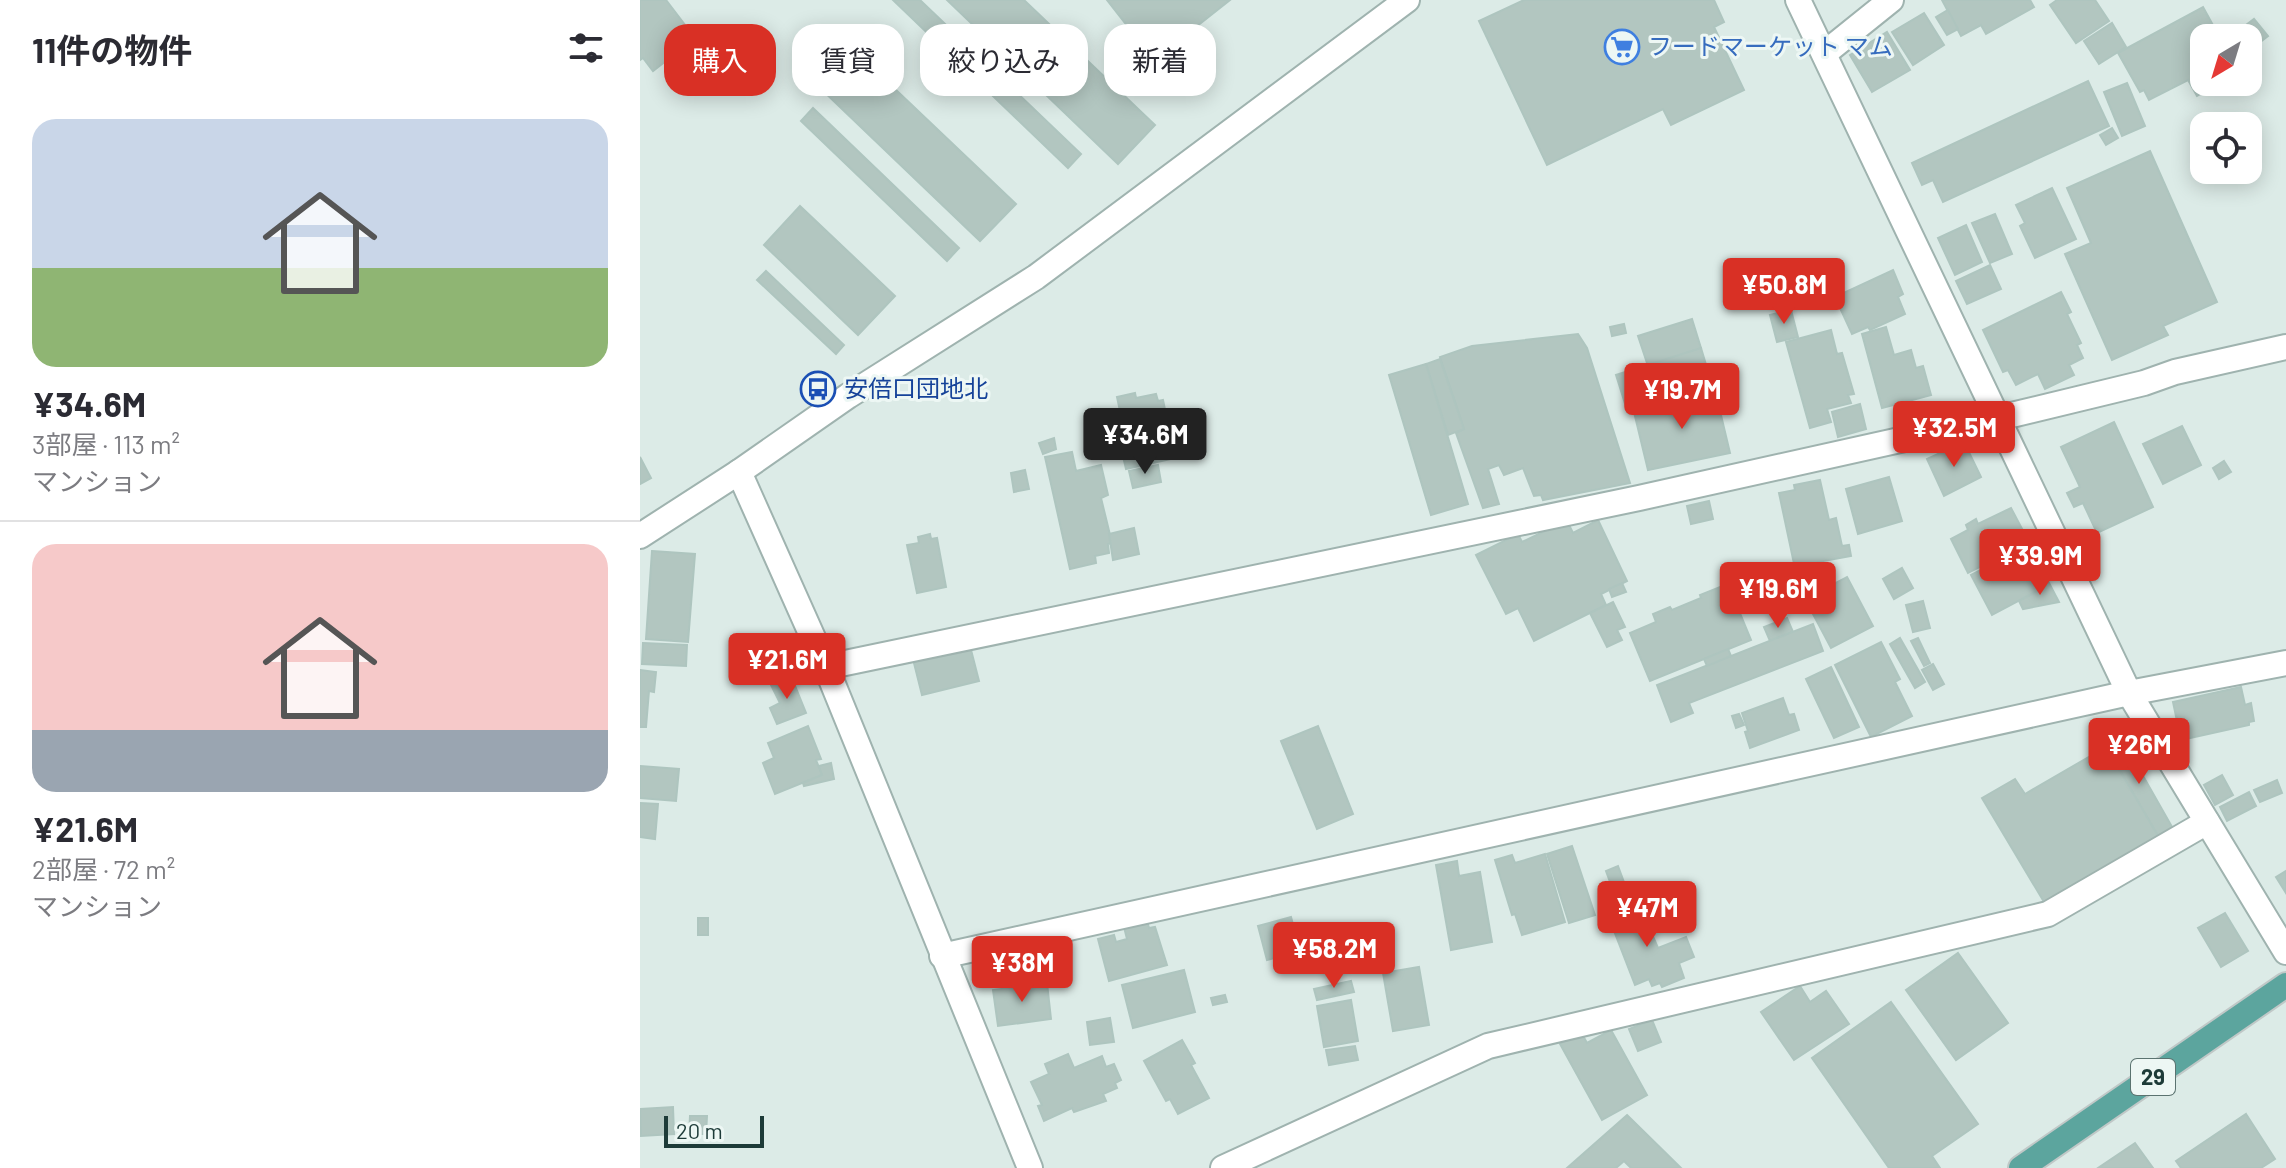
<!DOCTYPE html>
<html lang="ja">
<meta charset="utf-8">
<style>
:root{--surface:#fff;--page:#f7f7f7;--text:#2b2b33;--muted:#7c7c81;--line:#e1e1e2;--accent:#d93025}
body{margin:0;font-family:Barlow,"Noto Sans JP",sans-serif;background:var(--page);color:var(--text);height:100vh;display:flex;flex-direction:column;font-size:30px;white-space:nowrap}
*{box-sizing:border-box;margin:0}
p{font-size:26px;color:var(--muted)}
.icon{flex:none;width:44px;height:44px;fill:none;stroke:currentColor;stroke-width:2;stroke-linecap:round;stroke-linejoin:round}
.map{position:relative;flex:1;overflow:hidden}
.panel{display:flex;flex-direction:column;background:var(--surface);width:640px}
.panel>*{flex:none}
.banner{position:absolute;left:24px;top:24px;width:760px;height:72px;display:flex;gap:16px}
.needle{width:52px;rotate:218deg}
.controls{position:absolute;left:1550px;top:24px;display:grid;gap:16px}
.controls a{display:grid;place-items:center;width:72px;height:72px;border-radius:16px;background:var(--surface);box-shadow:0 4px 20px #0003;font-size:40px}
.scale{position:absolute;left:24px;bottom:20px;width:100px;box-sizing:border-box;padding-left:8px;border:4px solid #1d3b38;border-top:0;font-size:22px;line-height:28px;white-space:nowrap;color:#1d3b38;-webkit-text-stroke:6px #edf7f4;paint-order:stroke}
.price{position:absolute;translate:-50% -68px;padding:0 18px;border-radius:8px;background:var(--accent);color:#fff;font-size:26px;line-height:52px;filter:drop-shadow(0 2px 4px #0008)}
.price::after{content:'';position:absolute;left:50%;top:48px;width:24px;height:18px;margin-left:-12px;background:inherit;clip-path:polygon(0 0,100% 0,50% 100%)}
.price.current{background:#222;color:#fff}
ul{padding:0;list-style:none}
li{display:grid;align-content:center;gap:16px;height:424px;padding:0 32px}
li+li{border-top:2px solid var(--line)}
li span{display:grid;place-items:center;height:248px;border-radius:24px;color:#555}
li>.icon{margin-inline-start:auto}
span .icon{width:144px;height:144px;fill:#fffc;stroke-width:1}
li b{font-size:34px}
h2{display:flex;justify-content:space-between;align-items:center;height:96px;padding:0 32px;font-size:34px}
.tag{padding:0 28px;border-radius:24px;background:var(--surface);box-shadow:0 4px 20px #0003;font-size:28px;line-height:72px}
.tag.current{background:var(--accent);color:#fff}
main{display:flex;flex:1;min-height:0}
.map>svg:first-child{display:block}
</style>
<main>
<section class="panel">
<h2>11件の物件<svg class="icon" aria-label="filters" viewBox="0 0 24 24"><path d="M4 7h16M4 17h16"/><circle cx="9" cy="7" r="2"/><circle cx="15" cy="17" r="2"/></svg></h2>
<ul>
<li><span style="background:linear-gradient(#c9d6e8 60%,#8fb573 0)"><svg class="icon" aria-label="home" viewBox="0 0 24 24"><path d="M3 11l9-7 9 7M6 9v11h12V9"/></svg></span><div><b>¥34.6M</b><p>3部屋 · 113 m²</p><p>マンション</p></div></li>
<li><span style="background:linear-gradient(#f6c9c9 75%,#9aa5b1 0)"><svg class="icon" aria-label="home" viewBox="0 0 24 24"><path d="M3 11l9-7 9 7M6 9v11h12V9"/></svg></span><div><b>¥21.6M</b><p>2部屋 · 72 m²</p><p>マンション</p></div></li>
</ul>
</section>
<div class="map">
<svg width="1646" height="1168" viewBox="0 0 1646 1168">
<rect width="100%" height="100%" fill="#dcebe7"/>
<!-- building -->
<g fill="#b2c6c0" stroke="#aec5bf" stroke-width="2">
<polygon points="0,0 26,0 55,38 13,71 3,58 0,60"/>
<polygon points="253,0 280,0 441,154 428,168"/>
<polygon points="307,0 384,0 515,125 478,164"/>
<polygon points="467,0 590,0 514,60"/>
<polygon points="884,0 1074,0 1084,22 1074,27 1104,90 1031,125 1023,109 907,165 839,21"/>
<polygon points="1302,0 1390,0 1394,7 1346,34 1341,25 1321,36"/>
<polygon points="1417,0 1455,0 1469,21 1436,43 1410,5"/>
<polygon points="1563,7 1580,38 1564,38 1563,74 1564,82 1567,82 1571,88 1557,96 1548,80 1509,100 1504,90 1500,92 1478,53"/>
<polygon points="1308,10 1318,29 1307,35 1296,17"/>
<polygon points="1284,13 1304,45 1273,65 1252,32"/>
<polygon points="1614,19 1628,36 1611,49 1608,45 1608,38 1602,38 1597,32"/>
<polygon points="1472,23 1486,47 1459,64 1444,41"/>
<polygon points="1247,32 1270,70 1232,92 1210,55"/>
<polygon points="214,50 376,204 340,241 179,87"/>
<polygon points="1448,81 1469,126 1303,202 1293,180 1282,185 1272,163"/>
<polygon points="1487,83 1505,126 1482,136 1464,92"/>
<polygon points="173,108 319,248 307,261 161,121"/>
<polygon points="1472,128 1478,138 1466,145 1460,135"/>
<polygon points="1510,151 1577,302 1523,326 1528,335 1472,360 1425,254 1451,243 1427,188"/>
<polygon points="1412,188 1436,239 1395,258 1380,226 1385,223 1376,205"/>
<polygon points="160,206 255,296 218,335 124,245"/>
<polygon points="1355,214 1372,254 1350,263 1332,223"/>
<polygon points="1326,225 1342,262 1315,275 1298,238"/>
<polygon points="1350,265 1361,289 1327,304 1316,281"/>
<polygon points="1253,270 1263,294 1258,297 1265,314 1230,330 1228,327 1212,334 1195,297"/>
<polygon points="126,271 204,345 196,354 117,280"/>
<polygon points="1421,292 1431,312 1427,314 1441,343 1437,345 1443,358 1429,365 1434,375 1405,389 1398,374 1376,385 1368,370 1363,372 1343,330"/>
<polygon points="1151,310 1158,337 1137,342 1130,315"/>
<polygon points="1052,319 1061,348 1008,366 998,336"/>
<polygon points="984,324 986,333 972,336 970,327"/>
<polygon points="1246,327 1254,355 1271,350 1276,368 1283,366 1291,395 1242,408 1222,334"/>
<polygon points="1191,330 1197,354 1202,353 1214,394 1208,395 1211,403 1187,409 1191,422 1170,428 1146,342"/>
<polygon points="938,334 947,348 990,483 903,500 901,495 894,496 883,468 864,475 859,465 848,469 859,504 843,508 816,433 824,429 800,357 832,346"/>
<polygon points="1061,348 1073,388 987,410 976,375"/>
<polygon points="800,359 824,429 808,435 786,364"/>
<polygon points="786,364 828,504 791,515 749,375"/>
<polygon points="1075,390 1090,453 1008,470 994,412 1050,399 1049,396"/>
<polygon points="495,393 496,398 516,394 518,401 523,400 535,458 486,469 473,413 480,411 477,397"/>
<polygon points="1220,404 1226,429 1198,437 1192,412"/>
<polygon points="1474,422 1513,507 1457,533 1443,503 1434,507 1427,493 1440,487 1421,447"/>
<polygon points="1542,426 1561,465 1523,484 1503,444"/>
<polygon points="414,438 416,449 403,454 399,443"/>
<polygon points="1324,442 1341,477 1304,496 1287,459"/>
<polygon points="432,452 436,471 461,465 468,495 461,498 472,543 468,544 469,553 455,556 456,563 430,569 405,457"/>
<polygon points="0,457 11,478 0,484"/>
<polygon points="1584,461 1591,472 1579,479 1573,468"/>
<polygon points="518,465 521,482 493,488 489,471"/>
<polygon points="385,470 389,489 374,492 371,473"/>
<polygon points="1249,477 1262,521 1218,534 1206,489"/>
<polygon points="1180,480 1189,520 1196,518 1202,546 1209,545 1211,556 1178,562 1179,568 1156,573 1139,493 1155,490 1154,485"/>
<polygon points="1069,501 1073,519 1051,524 1047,506"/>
<polygon points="1371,508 1389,542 1328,573 1311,539 1328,530 1326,525 1336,519 1338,524"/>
<polygon points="958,520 987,581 961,594 966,605 894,641 878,608 866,614 836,555 878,534 882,542 909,529 929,525 933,533"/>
<polygon points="494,528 499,554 473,560 469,534"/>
<polygon points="290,534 291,539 297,538 306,587 277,593 267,545 279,543 278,537"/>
<polygon points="12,551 55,554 48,642 6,639"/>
<polygon points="1387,552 1400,575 1394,578 1401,589 1352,615 1331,575 1372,554 1374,559"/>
<polygon points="1262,568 1273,588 1254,599 1243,579"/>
<polygon points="1207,577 1233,626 1191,648 1165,599"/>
<polygon points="1100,579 1111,606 1099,611 1111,640 1010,681 990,633 1016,622 1013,614 1030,607 1032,610 1061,598 1060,595"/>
<polygon points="1408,581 1419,602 1383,609 1379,601 1401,589 1399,586"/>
<polygon points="982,583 986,592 972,597 969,589"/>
<polygon points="1283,601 1290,628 1273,632 1266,605"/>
<polygon points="973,602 985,627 977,630 982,640 967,647 950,613"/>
<polygon points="1147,618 1153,632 1130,641 1124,627"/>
<polygon points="1173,624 1183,651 1049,703 1053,713 1031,722 1017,685"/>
<polygon points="1260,638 1285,682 1275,688 1250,644"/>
<polygon points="1278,638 1290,663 1284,666 1271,641"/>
<polygon points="1241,642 1260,679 1255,682 1272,716 1231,737 1195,665"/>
<polygon points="3,643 47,645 46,666 2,664"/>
<polygon points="330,646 339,681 282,695 273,659"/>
<polygon points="1088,649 1091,656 1067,666 1064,659"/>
<polygon points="1293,664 1304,684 1293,690 1282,670"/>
<polygon points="1191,667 1219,727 1194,738 1166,679"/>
<polygon points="0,670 16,672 14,692 9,691 6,727 0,727"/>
<polygon points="151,676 166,713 137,724 130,708 140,703 131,685"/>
<polygon points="1601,687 1605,705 1611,703 1614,721 1609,722 1609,725 1541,740 1533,702"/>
<polygon points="1143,698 1149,715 1154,714 1159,730 1110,748 1105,732 1108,731 1102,713"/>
<polygon points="1099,714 1104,725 1096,728 1092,716"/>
<polygon points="168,726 181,759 176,760 182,775 135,794 123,763 134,758 128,743"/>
<polygon points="678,726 713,814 677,829 641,741"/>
<polygon points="1481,737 1532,827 1518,836 1466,747"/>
<polygon points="1466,747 1518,836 1404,902 1342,798 1375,779 1385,794"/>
<polygon points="191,763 194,779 164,786 163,783 182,775 179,766"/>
<polygon points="0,766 39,769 36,801 0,798"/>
<polygon points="1582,775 1593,795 1575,805 1564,785"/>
<polygon points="1637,780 1642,793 1620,802 1614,790"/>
<polygon points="1609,792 1616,806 1587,821 1580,807"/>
<polygon points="0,803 18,804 15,839 0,837"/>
<polygon points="932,846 955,915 929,923 907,854"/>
<polygon points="905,854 925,922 882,935 875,914 872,915 855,860 872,855 875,863"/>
<polygon points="817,861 819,876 840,872 852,942 811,950 796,865"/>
<polygon points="978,866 985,885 973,890 966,871"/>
<polygon points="1646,871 1646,893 1636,877"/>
<polygon points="993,900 1007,936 1012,934 1018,948 1046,937 1054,957 1039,963 1044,978 1022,987 1020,983 1012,986 1009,979 995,985 966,910"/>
<polygon points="1585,913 1608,951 1581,967 1558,928"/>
<polygon points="651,917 660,951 627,960 618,926"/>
<rect x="58" y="918" width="10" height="17"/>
<polygon points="507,921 509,928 515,927 527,965 469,981 458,939 474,935 476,942 487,939 484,927"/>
<polygon points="1318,953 1368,1023 1316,1060 1266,990"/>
<polygon points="779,967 789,1025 753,1031 743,973"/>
<polygon points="544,970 555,1012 493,1028 482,985"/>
<polygon points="711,981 714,992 677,1000 674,989"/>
<polygon points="407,983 411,1019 358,1026 353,990"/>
<polygon points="1160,986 1170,1002 1186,991 1209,1024 1154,1060 1121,1012"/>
<polygon points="585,995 587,1002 573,1005 571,998"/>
<polygon points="711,1000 718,1041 684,1047 677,1006"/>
<polygon points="1251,1002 1338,1124 1292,1156 1300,1168 1249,1168 1172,1058"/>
<polygon points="470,1018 474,1042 450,1045 447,1022"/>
<polygon points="1012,1020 1021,1042 998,1051 989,1029"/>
<polygon points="971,1030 1007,1095 962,1120 920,1044 941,1032 947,1043"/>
<polygon points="542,1040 555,1063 551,1065 569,1098 538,1114 530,1099 526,1101 504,1061"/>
<polygon points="715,1046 718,1060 689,1065 686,1050"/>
<polygon points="428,1054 434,1068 462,1056 466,1067 474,1064 481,1080 475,1083 477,1088 463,1094 466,1101 434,1112 432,1108 404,1121 398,1106 402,1105 391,1082 409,1074 405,1064"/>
<polygon points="33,1107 34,1134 1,1136 0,1109"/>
<polygon points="1606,1114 1635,1159 1621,1168 1541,1168 1536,1161"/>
<polygon points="987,1115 1041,1168 991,1168 984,1161 976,1168 927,1168"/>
<polygon points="50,1116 67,1116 66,1134 49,1134"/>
<polygon points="1495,1143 1513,1168 1458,1168"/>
</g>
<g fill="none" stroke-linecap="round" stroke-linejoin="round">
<!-- minor casing -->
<g stroke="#9fb3af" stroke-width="28">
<g id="minor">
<polyline points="1158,0 1489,693 1646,952"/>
<polyline points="1185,53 1251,0"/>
<polyline points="99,472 186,667 390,1168"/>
<polyline points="0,536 99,472 208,396 396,277 767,0"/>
<polyline points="186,667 999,498 1359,418 1504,383 1535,372 1646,347"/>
<polyline points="302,956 1489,693 1646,663"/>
<polyline points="583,1168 848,1046 1408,914 1567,822"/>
</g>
</g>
<!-- major casing -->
<g stroke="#c0c8c7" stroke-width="28">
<polyline id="major" points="1381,1168 1646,985"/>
</g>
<!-- minor -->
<use href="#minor" stroke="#fff" stroke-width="24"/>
<!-- major -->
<use href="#major" stroke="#5ca59e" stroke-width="24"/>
</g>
<!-- icons -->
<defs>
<g id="supermarket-ring" transform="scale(1.8)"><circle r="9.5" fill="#edf7f4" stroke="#3f7fe0" stroke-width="1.5"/><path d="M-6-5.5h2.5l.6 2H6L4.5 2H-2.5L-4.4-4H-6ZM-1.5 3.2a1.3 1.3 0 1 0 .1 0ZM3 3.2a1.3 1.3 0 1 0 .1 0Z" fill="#3f7fe0"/></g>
<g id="bus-ring" transform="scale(1.8)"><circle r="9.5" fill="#edf7f4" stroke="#1a4fb4" stroke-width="1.5"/><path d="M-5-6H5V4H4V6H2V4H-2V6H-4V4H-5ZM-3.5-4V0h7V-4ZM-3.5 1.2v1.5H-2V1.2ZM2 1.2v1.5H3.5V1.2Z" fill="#1a4fb4"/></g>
</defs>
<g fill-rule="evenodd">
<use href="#supermarket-ring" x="982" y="47"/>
<use href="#bus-ring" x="178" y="389"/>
</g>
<g text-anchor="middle" stroke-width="6" stroke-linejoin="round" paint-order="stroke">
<!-- shield labels -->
<rect fill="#edf7f4" stroke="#5b7370" stroke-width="2" x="1491" y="1059" width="44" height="36" rx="6"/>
<g font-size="22" font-weight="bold" fill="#1d3b38">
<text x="1513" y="1085">29</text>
</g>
<!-- shop labels -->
<g font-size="24" fill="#366cbe" stroke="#edf7f4" text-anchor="start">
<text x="1008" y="55">フードマーケット マム</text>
</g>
<!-- transit labels -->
<g font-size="24" fill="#164399" stroke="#edf7f4" text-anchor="start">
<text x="204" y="397">安倍口団地北</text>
</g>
</g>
</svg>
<div class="controls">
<a><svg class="needle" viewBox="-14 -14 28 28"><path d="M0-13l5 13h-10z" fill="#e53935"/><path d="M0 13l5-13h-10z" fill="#7c7c81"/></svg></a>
<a><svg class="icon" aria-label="locate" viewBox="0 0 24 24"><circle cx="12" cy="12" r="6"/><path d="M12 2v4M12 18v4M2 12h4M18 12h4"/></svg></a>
</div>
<div class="scale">20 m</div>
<b class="price" style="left:1144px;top:326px">¥50.8M</b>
<b class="price" style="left:1042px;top:431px">¥19.7M</b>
<b class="price" style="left:1314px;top:469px">¥32.5M</b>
<b class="price current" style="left:505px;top:476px">¥34.6M</b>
<b class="price" style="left:1400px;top:597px">¥39.9M</b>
<b class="price" style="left:1138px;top:630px">¥19.6M</b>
<b class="price" style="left:147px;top:701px">¥21.6M</b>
<b class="price" style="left:1499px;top:786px">¥26M</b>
<b class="price" style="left:1007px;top:949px">¥47M</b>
<b class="price" style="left:694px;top:990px">¥58.2M</b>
<b class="price" style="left:382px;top:1004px">¥38M</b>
<div class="banner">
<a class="tag current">購入</a>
<a class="tag">賃貸</a>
<a class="tag">絞り込み</a>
<a class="tag">新着</a>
</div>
</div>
</main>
